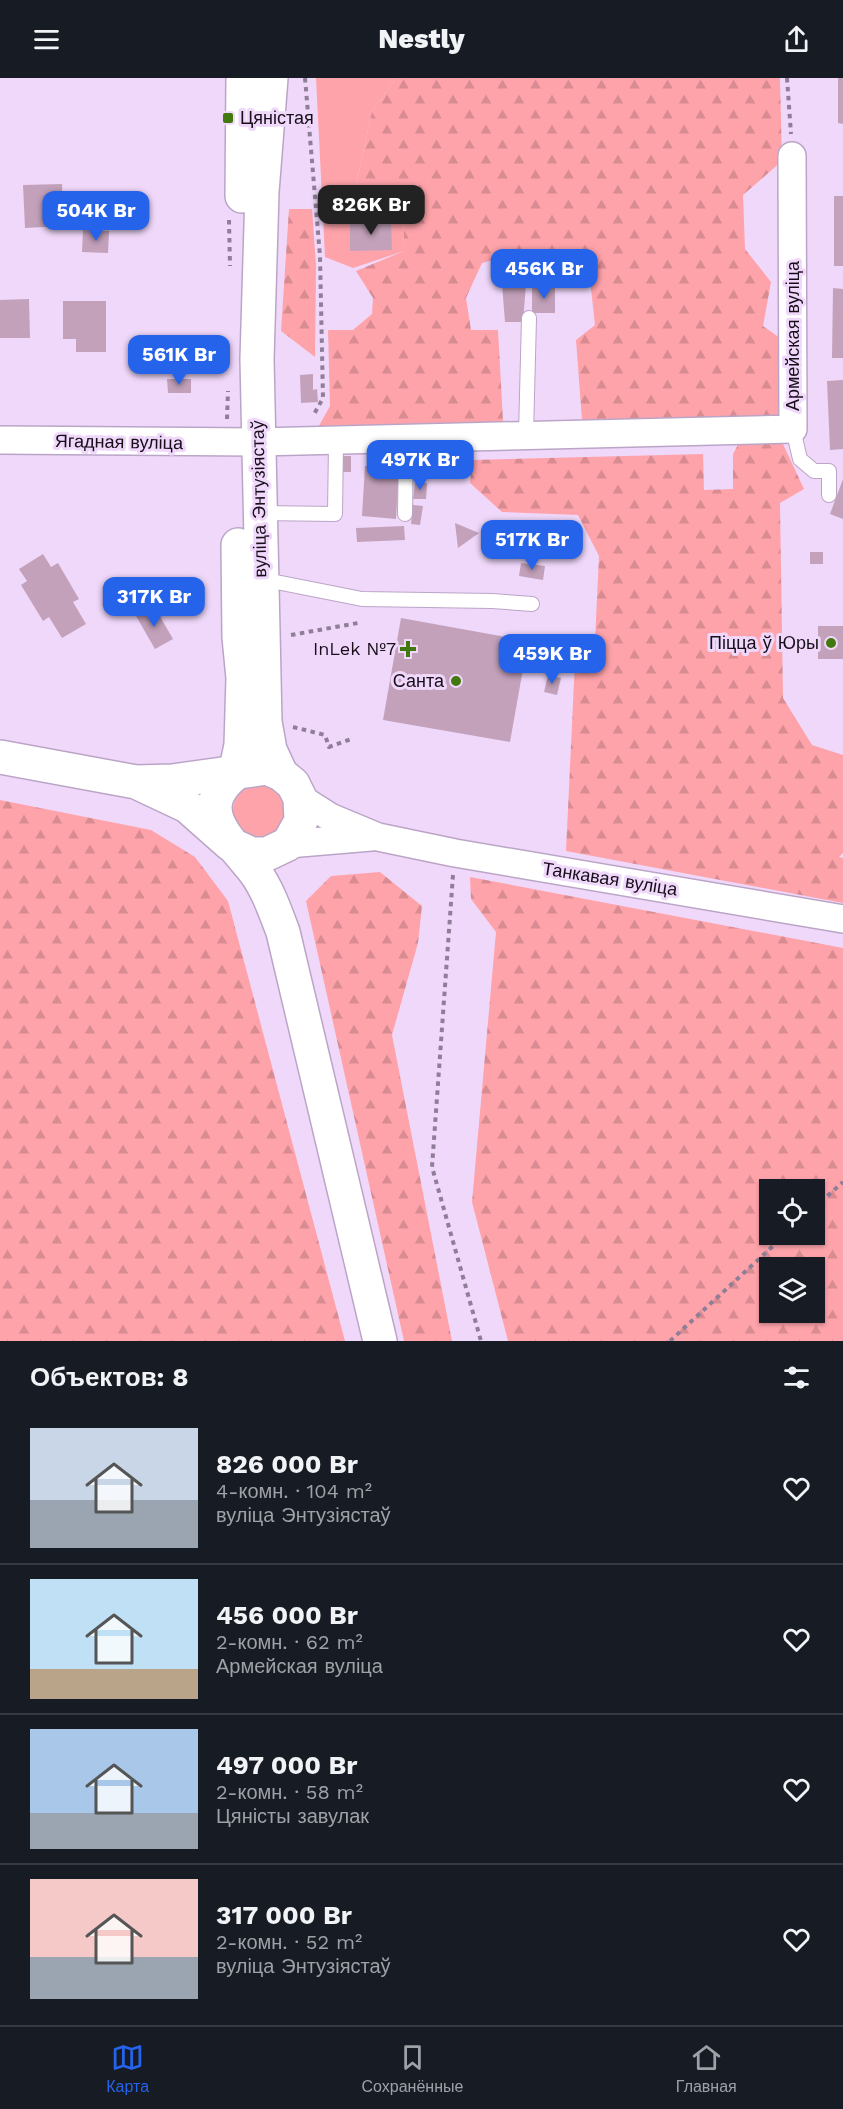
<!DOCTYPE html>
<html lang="ru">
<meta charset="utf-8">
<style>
:root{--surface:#171b24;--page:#20242c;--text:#f1f3f6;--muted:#9ea1a6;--line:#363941;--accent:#2563eb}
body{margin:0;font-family:"Work Sans",sans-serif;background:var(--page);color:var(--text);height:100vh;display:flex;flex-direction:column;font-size:22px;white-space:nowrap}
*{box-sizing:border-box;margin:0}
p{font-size:20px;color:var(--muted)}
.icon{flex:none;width:33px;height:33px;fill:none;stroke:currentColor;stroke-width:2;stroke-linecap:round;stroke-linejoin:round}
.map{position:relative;height:1263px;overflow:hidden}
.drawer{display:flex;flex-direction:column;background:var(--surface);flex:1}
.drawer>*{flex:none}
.fabs{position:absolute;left:759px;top:1101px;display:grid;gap:12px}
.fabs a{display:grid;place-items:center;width:66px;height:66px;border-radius:0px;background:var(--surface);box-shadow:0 2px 4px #0004;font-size:30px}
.price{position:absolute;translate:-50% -51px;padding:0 14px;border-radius:12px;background:var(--accent);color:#fff;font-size:20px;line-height:39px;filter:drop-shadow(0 2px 3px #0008)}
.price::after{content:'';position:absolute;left:50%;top:36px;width:18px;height:14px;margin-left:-9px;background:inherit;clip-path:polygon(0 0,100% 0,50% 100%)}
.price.active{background:#222;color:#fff}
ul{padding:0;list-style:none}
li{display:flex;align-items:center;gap:18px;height:150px;padding:0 30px}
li+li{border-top:2px solid var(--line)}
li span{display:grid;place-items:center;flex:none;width:168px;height:120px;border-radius:0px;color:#555}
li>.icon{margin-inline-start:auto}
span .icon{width:72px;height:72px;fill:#fffc;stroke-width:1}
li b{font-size:26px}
h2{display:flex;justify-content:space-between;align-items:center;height:72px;padding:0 30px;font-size:26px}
header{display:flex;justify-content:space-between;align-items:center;height:78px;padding:0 30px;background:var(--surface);font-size:27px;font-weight:800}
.dock{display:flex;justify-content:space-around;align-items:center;height:84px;border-top:2px solid var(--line);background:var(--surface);font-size:16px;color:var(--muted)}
.dock a{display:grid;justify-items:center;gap:3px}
.dock .active{color:var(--accent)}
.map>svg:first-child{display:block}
</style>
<header><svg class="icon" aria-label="menu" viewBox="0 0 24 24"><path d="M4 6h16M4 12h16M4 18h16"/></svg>Nestly<svg class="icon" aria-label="share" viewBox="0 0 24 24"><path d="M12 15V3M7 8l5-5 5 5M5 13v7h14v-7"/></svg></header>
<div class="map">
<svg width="843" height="1263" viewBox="0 0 843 1263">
<defs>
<pattern id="forest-firs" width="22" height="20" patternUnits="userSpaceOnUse" patternTransform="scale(1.5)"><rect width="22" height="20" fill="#fea3aa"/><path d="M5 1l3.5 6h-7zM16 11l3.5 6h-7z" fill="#d98b92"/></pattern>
</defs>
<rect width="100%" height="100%" fill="#f0d8fb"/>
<!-- grass -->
<g fill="#fea3aa">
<polygon points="316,0 396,0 372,33 355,112 403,110 404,173 353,190 325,179"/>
<circle cx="259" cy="733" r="26"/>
</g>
<!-- forest -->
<g fill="url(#forest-firs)" fill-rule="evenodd">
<polygon points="396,0 780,0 782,83 743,117 745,171 771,204 763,248 780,260 780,341 582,342 576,262 595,247 588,183 524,174 482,185 466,220 471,252 498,252 503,343 315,355 330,328 328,252 353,252 372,236 373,220 356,193 404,173 403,110 355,112 372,33"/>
<polygon points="289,131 312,131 316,187 315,279 281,253"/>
<polygon points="740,363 783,366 804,411 780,425 783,620 812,667 843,677 843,775 839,779 843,780 843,825 566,773 576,562 595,563 599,478 578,437 502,434 470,405 472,382 703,376 704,412 733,411 733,376"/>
<polygon points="0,722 151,752 195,779 228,823 345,1263 0,1263"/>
<polygon points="380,794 422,828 418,865 392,957 452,1263 404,1263 306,823 331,798"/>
<path d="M470 799 843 870V1263H508L472 1124 496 854 471 821ZM770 1112H814V1156H770ZM770 1190H814V1234H770Z"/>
</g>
<!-- building -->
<g fill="#c3a1bb">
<polygon points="838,0 843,0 843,46 838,45"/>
<polygon points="62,106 63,148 25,150 23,107"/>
<rect x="834" y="118" width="9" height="70"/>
<polygon points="391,143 392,172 350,173 350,144"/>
<polygon points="83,152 109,153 108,175 82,174"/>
<polygon points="502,206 526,206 523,244 505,244"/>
<rect x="532" y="209" width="23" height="26"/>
<polygon points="833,210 843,211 843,280 832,280"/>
<polygon points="29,221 30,260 0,260 0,222"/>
<polygon points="63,223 106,223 106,274 76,274 76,261 63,261"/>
<polygon points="313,296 313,312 317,311 318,324 301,325 300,297"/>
<polygon points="167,301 191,301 191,315 168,315"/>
<polygon points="843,302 843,371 830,372 827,303"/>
<polygon points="340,378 351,378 351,394 341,394"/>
<polygon points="365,388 399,390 396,441 362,438"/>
<polygon points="843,401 843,441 830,436"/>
<polygon points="415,404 427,405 426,421 413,421"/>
<polygon points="413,427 423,428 420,447 411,446"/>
<polygon points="455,445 479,455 458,470"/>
<polygon points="404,448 405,462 357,464 356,450"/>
<rect x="810" y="474" width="13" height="12"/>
<polygon points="43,476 51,489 58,485 79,521 73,524 86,546 62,560 49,539 43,543 21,507 27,503 19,491"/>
<polygon points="521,485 545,488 543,502 519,498"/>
<polygon points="154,528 173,561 155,571 136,538"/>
<polygon points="401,540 528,563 510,664 383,642"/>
<rect x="818" y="548" width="25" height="33"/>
<polygon points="548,597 561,600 557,617 544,614"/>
</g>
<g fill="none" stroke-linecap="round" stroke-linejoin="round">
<!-- lane casing -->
<g stroke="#bba5c6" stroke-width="16">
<g id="lane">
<polyline points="793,351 800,381 814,393 829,393 829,417"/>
<polyline points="526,356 529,240"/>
<polyline points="398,364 406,364 405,436"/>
<polyline points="260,435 335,436 336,365 343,365"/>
<polyline points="261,501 362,521 492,523 532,526"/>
</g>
</g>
<!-- street casing -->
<g stroke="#bba5c6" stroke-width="30">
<g id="street">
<polyline points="0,362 258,364 793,351 792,78"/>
<polyline points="300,720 330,739 378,759 455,775 843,841"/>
<polyline points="288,766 371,759"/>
</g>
</g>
<!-- secondary casing -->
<g stroke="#bba5c6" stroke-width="36">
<g id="secondary">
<polyline points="271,0 262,114 257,281 265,644 270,672 281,696"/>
<polyline points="242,118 243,0"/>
<polyline points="0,679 136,704 172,703 267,690 281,696 293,706 300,720 301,743 288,766 267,776 252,776 230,766 187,728 136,704"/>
<polyline points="235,696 241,667 243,600 239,559 238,467"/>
<path d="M235 696C190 733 232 763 255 794 268 812 275 833 283 854L380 1263"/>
</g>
</g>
<!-- path -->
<g stroke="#8f7e97" stroke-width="4" stroke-dasharray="4.5 4.5" stroke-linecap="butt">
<polyline points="305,0 320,178 323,320 313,338"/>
<polyline points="787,0 791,56"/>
<polyline points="229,142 230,188"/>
<polyline points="227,341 228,313"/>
<polyline points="291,557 358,545"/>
<polyline points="293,649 325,657 329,669 351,661"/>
<polyline points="453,797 432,1089 481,1263"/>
<polyline points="814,1130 843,1104"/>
<polyline points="670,1263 786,1156"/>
</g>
<!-- lane -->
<use href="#lane" stroke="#fff" stroke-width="14"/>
<!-- street -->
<use href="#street" stroke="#fff" stroke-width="27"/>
<!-- secondary -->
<use href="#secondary" stroke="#fff" stroke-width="33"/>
</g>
<!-- markers -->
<g fill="#41790e" stroke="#f0d8fb" stroke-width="2">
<rect x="222" y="34" width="12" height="12" rx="3"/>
<circle cx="831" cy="565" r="6"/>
<path d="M405 562h6v6h6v6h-6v6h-6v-6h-6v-6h6z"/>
<circle cx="456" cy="603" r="6"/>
</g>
<g text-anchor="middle" stroke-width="6" stroke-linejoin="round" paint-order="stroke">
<!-- poi labels -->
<g font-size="18" fill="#170e1a" stroke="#f0d8fb" text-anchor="end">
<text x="240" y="46" text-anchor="start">Цяністая</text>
<text x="819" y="571">Піцца ў Юры</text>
<text x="396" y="577">InLek №7</text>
<text x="444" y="609">Санта</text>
</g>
<!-- street labels -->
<g font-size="18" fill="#170e1a" stroke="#f0d8fb">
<text transform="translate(793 258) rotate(-90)" y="6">Армейская вуліца</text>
<text transform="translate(119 364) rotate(1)" y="6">Ягадная вуліца</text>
<text transform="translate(259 421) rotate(-91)" y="6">вуліца Энтузіястаў</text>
<text transform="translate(610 801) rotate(9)" y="6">Танкавая вуліца</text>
</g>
</g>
</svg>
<div class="fabs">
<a><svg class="icon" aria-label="locate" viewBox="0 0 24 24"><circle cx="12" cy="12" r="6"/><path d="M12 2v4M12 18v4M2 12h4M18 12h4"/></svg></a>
<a><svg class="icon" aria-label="layers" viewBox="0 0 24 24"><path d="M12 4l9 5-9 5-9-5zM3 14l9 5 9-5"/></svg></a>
</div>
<b class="price active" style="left:371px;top:158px">826K Br</b>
<b class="price" style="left:96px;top:164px">504K Br</b>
<b class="price" style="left:544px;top:222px">456K Br</b>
<b class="price" style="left:179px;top:308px">561K Br</b>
<b class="price" style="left:420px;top:413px">497K Br</b>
<b class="price" style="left:532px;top:493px">517K Br</b>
<b class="price" style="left:154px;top:550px">317K Br</b>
<b class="price" style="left:552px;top:607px">459K Br</b>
</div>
<section class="drawer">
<h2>Объектов: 8<svg class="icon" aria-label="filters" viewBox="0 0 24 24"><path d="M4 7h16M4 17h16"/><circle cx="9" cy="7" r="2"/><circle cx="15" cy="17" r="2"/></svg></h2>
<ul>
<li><span style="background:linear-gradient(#c9d6e8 60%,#9aa5b1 0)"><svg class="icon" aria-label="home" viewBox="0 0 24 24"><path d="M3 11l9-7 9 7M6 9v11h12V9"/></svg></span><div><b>826 000 Br</b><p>4-комн. · 104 m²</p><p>вуліца Энтузіястаў</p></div><svg class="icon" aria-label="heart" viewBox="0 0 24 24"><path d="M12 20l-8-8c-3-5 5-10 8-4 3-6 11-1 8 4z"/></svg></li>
<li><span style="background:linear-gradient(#bfe0f5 75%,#b9a48a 0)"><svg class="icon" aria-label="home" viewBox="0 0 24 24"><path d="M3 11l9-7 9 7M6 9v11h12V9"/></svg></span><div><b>456 000 Br</b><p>2-комн. · 62 m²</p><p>Армейская вуліца</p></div><svg class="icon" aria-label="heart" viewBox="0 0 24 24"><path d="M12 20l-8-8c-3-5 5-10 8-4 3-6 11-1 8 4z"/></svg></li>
<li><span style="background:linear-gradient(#a9c7e8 70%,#9aa5b1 0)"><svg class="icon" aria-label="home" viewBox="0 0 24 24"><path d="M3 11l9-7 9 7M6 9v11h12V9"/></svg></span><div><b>497 000 Br</b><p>2-комн. · 58 m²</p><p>Цяністы завулак</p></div><svg class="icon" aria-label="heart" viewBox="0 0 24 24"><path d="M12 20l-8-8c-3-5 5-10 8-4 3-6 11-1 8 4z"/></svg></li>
<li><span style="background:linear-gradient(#f6c9c9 65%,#9aa5b1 0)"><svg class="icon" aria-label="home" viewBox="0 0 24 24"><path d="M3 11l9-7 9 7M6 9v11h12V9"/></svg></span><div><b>317 000 Br</b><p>2-комн. · 52 m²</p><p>вуліца Энтузіястаў</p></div><svg class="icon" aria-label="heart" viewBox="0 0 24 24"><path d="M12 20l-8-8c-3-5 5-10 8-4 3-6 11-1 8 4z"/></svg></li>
</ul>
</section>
<nav class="dock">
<a class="active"><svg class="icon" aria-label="map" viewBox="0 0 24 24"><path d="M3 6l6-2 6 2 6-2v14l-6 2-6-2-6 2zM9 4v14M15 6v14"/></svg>Карта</a>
<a><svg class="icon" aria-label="saved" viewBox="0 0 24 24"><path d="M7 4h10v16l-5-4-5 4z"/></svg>Сохранённые</a>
<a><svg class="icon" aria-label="home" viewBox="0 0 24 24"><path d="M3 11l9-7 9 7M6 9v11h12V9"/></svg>Главная</a>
</nav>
